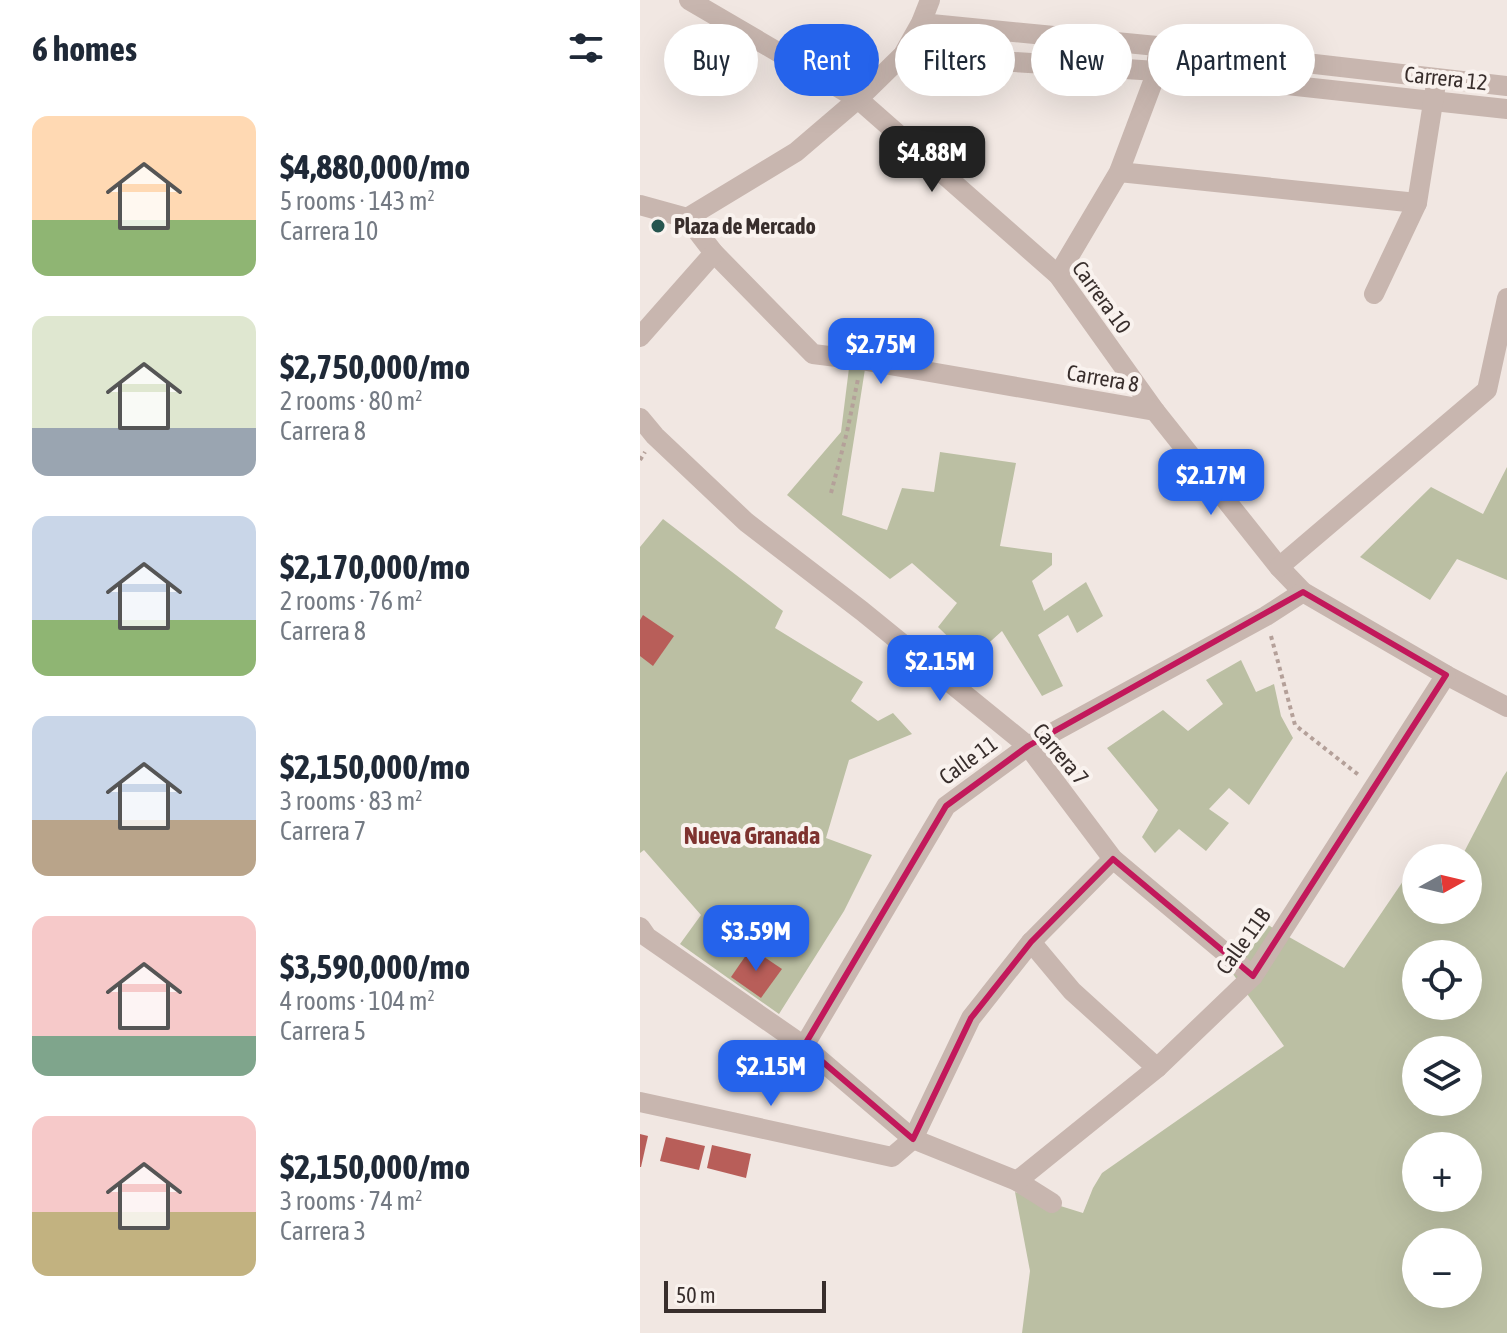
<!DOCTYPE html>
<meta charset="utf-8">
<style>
:root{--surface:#fff;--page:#f6f6f7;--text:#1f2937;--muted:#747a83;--accent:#2563eb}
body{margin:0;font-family:"Asap Condensed",sans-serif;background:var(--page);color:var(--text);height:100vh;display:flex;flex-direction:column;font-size:30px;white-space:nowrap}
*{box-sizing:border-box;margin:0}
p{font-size:26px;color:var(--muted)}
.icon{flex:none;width:44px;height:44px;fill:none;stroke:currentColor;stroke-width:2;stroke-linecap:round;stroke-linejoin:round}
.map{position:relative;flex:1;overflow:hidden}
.sheet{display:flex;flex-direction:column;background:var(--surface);width:640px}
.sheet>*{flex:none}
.banner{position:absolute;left:24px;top:24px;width:722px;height:72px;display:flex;gap:16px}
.needle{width:52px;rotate:82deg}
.controls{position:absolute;left:762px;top:844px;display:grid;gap:16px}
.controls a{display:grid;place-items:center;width:80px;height:80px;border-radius:50%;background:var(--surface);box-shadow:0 8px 32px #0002;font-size:40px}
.scale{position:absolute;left:24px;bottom:20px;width:162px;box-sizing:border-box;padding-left:8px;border:4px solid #382e2c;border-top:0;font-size:22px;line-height:28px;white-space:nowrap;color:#382e2c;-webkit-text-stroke:6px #f9f2ee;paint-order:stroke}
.price{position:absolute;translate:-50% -68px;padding:0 18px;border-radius:16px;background:var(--accent);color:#fff;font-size:26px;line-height:52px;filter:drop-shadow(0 2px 4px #0008)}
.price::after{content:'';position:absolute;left:50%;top:48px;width:24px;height:18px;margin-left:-12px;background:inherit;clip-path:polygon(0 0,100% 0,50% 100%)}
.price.current{background:#222;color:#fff}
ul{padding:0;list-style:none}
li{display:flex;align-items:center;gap:24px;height:200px;padding:0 32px}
li span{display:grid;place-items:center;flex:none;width:224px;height:160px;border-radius:16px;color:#555}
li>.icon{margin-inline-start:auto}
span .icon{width:96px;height:96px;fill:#fffc;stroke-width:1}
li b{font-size:34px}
h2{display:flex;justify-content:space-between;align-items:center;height:96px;padding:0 32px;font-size:34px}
.pill{padding:0 28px;border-radius:36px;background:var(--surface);box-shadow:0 8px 32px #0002;font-size:28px;line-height:72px}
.pill.current{background:var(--accent);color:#fff}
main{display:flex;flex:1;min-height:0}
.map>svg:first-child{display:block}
</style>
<main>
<section class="sheet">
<h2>6 homes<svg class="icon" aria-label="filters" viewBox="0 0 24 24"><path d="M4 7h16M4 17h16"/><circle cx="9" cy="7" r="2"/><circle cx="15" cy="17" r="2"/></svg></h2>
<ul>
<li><span style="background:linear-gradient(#ffd9b3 65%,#8fb573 0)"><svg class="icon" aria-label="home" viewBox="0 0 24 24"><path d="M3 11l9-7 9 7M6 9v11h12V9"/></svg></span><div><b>$4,880,000/mo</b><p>5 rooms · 143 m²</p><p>Carrera 10</p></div></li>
<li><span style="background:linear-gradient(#dfe7d0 70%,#9aa5b1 0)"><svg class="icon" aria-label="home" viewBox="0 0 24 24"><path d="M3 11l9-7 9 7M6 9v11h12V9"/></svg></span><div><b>$2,750,000/mo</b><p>2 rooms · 80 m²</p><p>Carrera 8</p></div></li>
<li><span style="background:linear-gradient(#c9d6e8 65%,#8fb573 0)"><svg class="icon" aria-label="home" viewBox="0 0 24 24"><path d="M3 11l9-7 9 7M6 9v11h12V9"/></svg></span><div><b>$2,170,000/mo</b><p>2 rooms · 76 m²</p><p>Carrera 8</p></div></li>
<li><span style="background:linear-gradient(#c9d6e8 65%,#b9a48a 0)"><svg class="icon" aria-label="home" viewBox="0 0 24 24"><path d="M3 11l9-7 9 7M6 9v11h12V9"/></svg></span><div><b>$2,150,000/mo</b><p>3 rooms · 83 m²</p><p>Carrera 7</p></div></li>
<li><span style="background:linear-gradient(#f6c9c9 75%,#7fa58c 0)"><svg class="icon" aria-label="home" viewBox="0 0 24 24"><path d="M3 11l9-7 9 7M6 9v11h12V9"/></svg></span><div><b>$3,590,000/mo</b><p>4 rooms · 104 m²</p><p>Carrera 5</p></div></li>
<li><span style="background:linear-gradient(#f6c9c9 60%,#c2b280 0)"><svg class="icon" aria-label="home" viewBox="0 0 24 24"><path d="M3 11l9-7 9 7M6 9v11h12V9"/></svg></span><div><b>$2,150,000/mo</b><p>3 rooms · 74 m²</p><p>Carrera 3</p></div></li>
</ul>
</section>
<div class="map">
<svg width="867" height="1333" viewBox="0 0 867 1333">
<rect width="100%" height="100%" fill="#f1e7e2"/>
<!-- green -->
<g fill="#bbbfa3" fill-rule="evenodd">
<polygon points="209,368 225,369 202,515 247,530 262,488 294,492 300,452 376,463 360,546 412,553 412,565 392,581 404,611 446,582 463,616 437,633 428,615 398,635 423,686 402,696 362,631 331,659 298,627 317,603 272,563 250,579 147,495 201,432"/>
<polygon points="867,467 867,580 817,559 790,600 720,557 791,487 843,514"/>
<polygon points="23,519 143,611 135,628 223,682 211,701 238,721 253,713 272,734 209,760 186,838 232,855 204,911 139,1014 40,944 61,915 4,850 0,853 0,547"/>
<polygon points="601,660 616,692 634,684 641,716 653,738 609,805 589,788 569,809 589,823 566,851 539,829 515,853 502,837 518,810 467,748 523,710 548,731 583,704 566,680"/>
<path d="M867 771V1333H382L390 1271 375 1192 443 1213 453 1188 462 1173 644 1046 593 974 628 925 704 968 776 862V910H828V858H821L863 777ZM776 954H828V1006H776ZM776 1050H828V1102H776ZM776 1146H828V1198H776ZM776 1242H828V1294H776Z"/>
</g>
<!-- building -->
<g fill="#b85e59">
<polygon points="3,615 34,636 13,666 0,656 0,620"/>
<polygon points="111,948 142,969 121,998 91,977"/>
<polygon points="0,1134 8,1136 1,1167 0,1167"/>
<polygon points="26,1137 65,1146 59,1170 20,1161"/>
<polygon points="72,1145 111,1154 106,1178 67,1168"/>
</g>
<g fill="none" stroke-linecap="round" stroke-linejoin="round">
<!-- path -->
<g stroke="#b4a099" stroke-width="4" stroke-dasharray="4 4" stroke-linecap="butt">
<polyline points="0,460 5,452"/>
<polyline points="191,493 207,432 218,379"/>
<polyline points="631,636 655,725 720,776"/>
</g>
<!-- minor -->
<g stroke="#c8b6af" stroke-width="20">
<polyline points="49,0 218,99 418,275 515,411 639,567 663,592 806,675 867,707"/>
<polyline points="281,23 517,46 867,86"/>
<polyline points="263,55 517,71 867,109"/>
<polyline points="479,172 777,203"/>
<polyline points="0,205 47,218 74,253 173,354 221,360 515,411"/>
<polyline points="47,218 156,152 218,99 263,55 281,23 290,0"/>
<polyline points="418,275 479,172 517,71 517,58"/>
<polyline points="734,294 777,203 795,90"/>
<polyline points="0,337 74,253"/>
<polyline points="0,418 15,436 106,522 222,611 388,746 473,859 613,976"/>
<polyline points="639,567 847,390 867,298"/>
<polyline points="0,927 7,937 164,1046 273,1139 377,1181 412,1203"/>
<polyline points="391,942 432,991 517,1068"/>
<polyline points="164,1046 306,806 388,746 626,616 663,592"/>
<polyline points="0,1102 252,1157 273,1139 331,1018 391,942 473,859"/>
<polyline points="377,1181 517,1068 613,976 806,675"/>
</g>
</g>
<!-- marked area -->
<path fill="none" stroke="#c2185b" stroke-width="6" stroke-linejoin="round" d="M663 592 806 675 613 976 473 859 391 942 331 1018 273 1139 164 1046 306 806 388 746Z"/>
<!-- markers -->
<circle fill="#26554f" stroke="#f9f2ee" stroke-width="3" cx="18" cy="226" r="8"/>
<g text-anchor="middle" stroke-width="8" stroke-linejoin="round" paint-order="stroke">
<!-- street labels -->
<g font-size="22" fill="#382e2c" stroke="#f9f2ee">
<text transform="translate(806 78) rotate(6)" y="8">Carrera 12</text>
<text transform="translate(462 297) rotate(54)" y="8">Carrera 10</text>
<text transform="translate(463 378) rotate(10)" y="8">Carrera 8</text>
<text transform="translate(421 754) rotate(50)" y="8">Carrera 7</text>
<text transform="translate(328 760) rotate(-36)" y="8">Calle 11</text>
<text transform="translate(603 941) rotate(-54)" y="8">Calle 11B</text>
</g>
<!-- poi labels -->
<g font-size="22" font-weight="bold" fill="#382e2c" stroke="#f9f2ee" text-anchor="start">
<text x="34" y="234">Plaza de Mercado</text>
</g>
<!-- neighbourhood labels -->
<g font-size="24" font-weight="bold" fill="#7e322f" stroke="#f9f2ee">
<text x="112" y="844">Nueva Granada</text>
</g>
</g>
</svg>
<div class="controls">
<a><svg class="needle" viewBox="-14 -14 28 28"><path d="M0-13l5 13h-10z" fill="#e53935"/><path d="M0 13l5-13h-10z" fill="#747a83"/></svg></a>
<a><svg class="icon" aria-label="locate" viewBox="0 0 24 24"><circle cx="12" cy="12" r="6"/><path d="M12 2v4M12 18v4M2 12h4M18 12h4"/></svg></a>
<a><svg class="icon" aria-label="layers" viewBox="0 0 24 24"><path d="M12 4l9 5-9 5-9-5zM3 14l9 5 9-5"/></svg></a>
<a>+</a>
<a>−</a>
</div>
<div class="scale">50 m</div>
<b class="price current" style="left:292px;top:194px">$4.88M</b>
<b class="price" style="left:241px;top:386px">$2.75M</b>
<b class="price" style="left:571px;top:517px">$2.17M</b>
<b class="price" style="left:300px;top:703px">$2.15M</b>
<b class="price" style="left:116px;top:973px">$3.59M</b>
<b class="price" style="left:131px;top:1108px">$2.15M</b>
<div class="banner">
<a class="pill">Buy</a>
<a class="pill current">Rent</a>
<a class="pill">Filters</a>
<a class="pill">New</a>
<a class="pill">Apartment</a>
</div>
</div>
</main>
